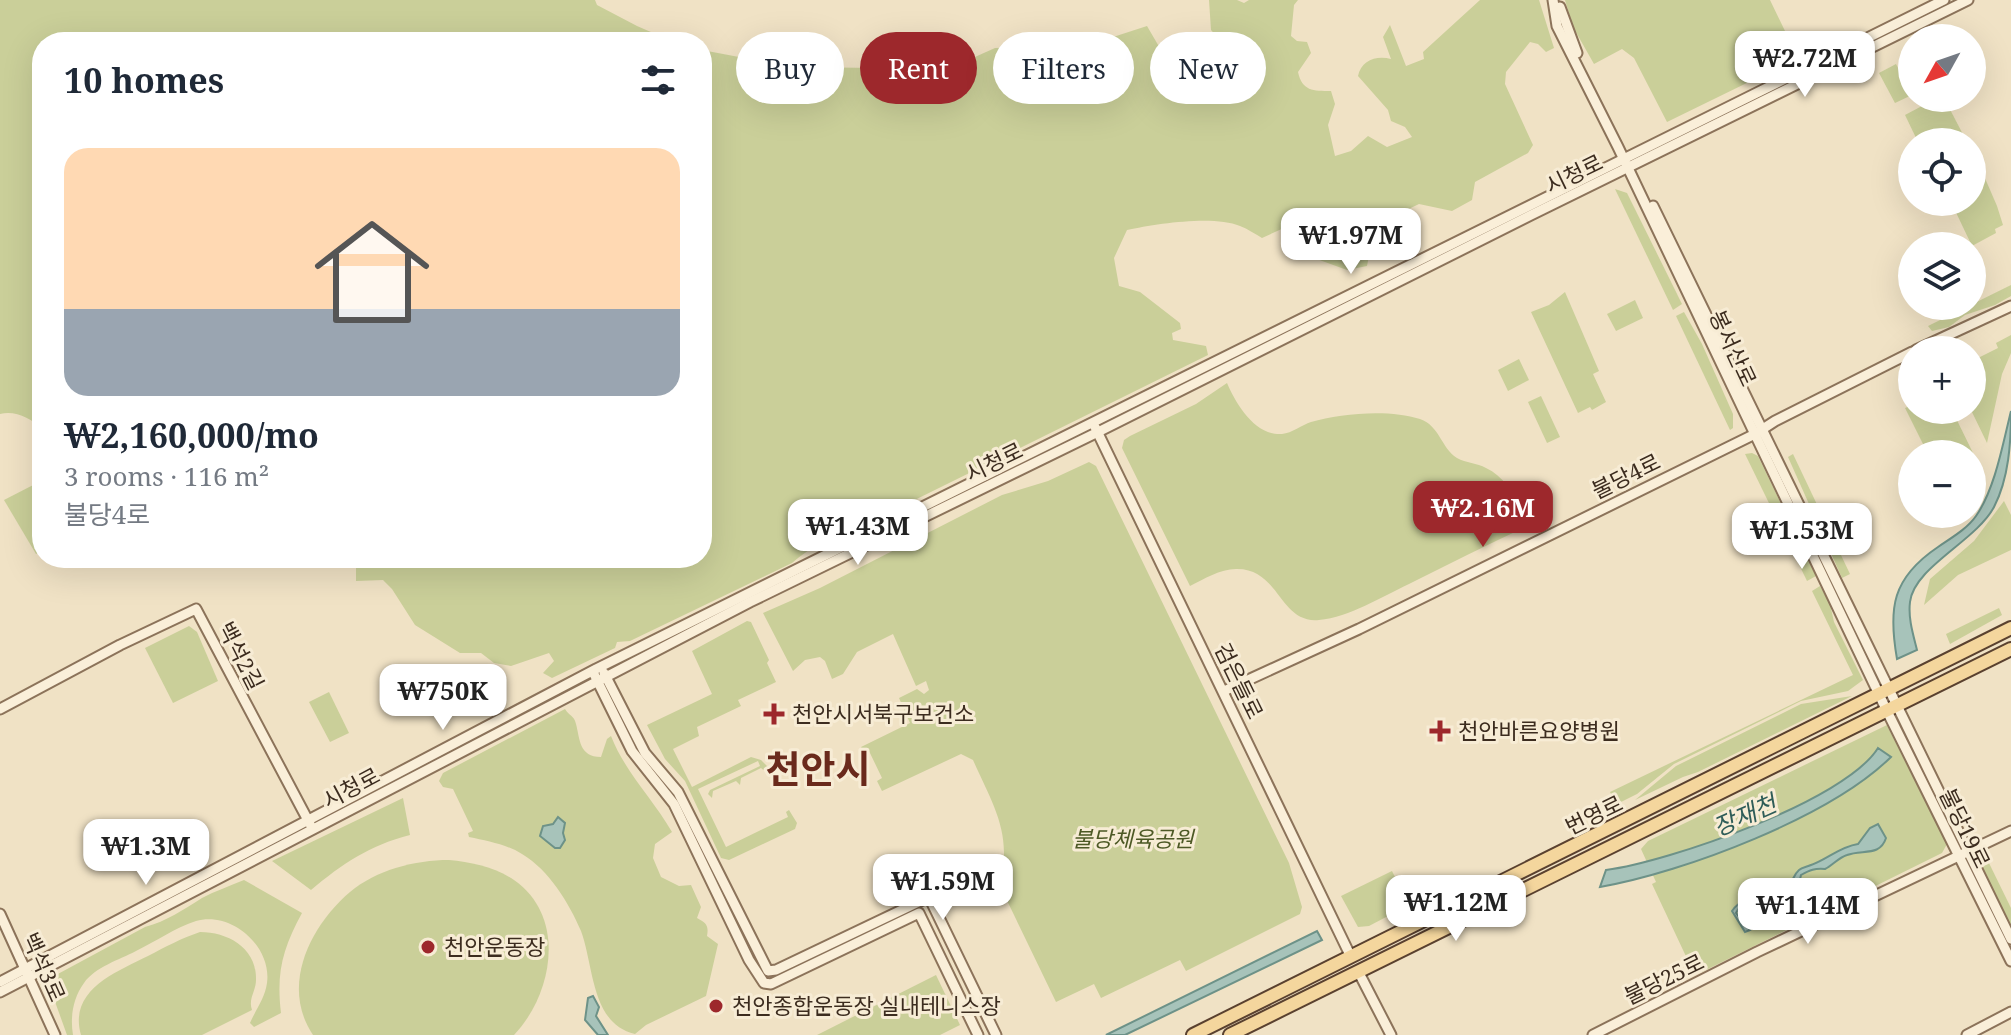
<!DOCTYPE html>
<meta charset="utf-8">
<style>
:root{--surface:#fff;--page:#f2f2f3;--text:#1f2937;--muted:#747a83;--accent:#9d282c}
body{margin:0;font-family:"Noto Serif","Noto Sans KR",serif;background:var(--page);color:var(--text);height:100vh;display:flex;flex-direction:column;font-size:30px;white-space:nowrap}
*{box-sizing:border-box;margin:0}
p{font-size:26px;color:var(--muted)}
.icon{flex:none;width:44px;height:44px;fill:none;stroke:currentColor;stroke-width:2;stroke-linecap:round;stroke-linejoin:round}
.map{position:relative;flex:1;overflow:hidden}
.sheet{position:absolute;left:32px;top:32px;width:680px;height:536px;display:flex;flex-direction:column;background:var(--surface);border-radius:32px;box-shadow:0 8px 32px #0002}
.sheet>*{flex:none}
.guide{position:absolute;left:736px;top:32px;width:760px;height:72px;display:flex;gap:16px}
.needle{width:52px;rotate:230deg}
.controls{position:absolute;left:1898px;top:24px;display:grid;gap:16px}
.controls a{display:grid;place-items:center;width:88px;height:88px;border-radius:50%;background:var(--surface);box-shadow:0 8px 32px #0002;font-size:40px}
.price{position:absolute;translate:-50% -68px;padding:0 18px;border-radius:16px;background:#fff;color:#222;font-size:26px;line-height:52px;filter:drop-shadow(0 2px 4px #0008)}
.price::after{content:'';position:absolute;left:50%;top:48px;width:24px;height:18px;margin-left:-12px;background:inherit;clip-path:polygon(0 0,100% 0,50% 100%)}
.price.active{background:var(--accent);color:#fff}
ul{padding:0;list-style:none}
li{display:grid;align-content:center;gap:16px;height:424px;padding:0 32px}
li span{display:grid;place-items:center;height:248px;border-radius:24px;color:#555}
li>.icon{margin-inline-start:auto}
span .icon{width:144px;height:144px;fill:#fffc;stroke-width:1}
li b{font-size:34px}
h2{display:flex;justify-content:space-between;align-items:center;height:96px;padding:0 32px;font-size:34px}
.pill{padding:0 28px;border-radius:36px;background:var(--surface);box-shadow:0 8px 32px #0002;font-size:28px;line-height:72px}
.pill.active{background:var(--accent);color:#fff}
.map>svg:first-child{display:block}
</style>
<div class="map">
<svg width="2011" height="1035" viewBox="0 0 2011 1035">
<rect width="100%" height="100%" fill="#f0e2c5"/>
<!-- green -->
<g fill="#cacf99">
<path d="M0 0H595L597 5 637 26 674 42H42V429C31 418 15 410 0 414Z"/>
<path d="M1209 0H1237L1244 3 1249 0H1298L1294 5 1291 36 1297 41 1307 42 1311 53 1298 72C1302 91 1313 91 1331 91L1335 104 1328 125 1335 156 1351 151 1368 136 1387 147 1412 137 1405 127 1391 121 1388 110 1358 76C1361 60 1377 55 1391 59L1383 37 1390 25 1406 66 1424 59 1423 52 1480 0H1539L1554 48 1546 52 1538 44 1530 42 1506 72 1505 84 1533 145 1528 153 1475 182 1472 200 1452 211 1419 204 1367 229 1371 246 1367 266 1347 270 1303 254 1313 235 1286 227 1262 238C1255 234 1248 229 1240 226 1213 215 1156 224 1127 230L1114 258 1119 286 1140 292 1180 323 1181 329 1172 333 1173 340 1206 346 1208 355 858 528C834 536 811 546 792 563L630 641 617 642 615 648 552 678 543 673 554 661 549 653 511 666 494 663 481 653H460L415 625 392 589 383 580 356 581V558H702V50L791 67 880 68 966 61 995 48 1068 46 1107 39 1147 26 1161 50 1174 56 1186 66 1205 67 1217 62 1223 52 1222 42 1211 30Z"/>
<polygon points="1565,0 1770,0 1798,58 1667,122 1634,58 1622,49 1594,64 1573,27"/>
<polygon points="1896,64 1912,95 1895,103 1879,73"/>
<polygon points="1937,98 1944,98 1967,142 1918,142 1905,115"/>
<polygon points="1981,169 1997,206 2003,225 1995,229 1996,233 1972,246 1951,202 1972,202 1972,173"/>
<polygon points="1615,189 1627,193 1682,304 1673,310"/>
<polygon points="2011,285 2011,296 1995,305 1965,315 1949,327 1932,331 1928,326"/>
<polygon points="1565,292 1599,371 1593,374 1606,402 1592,410 1590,407 1578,413 1531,312 1549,305"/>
<polygon points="1635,300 1643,318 1616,331 1607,314"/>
<polygon points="1684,312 1702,344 1733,414 1733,428 1730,430 1676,316"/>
<polygon points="2011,335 2011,353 2002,374 1987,443 1971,410 1972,380 1985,374 1978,358 1998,348 1996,343"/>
<polygon points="1519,359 1529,380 1508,391 1498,370"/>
<path d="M1227 383C1236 404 1255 436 1282 434 1292 433 1302 425 1311 422 1341 413 1390 409 1420 419 1440 426 1441 448 1457 458 1466 463 1477 463 1486 468 1508 478 1520 505 1530 525 1489 544 1449 564 1409 584 1381 597 1350 617 1319 620 1279 624 1280 568 1236 569 1220 569 1204 579 1190 586L1122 448 1124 440 1130 436 1196 404Z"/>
<polygon points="1541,396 1560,437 1547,443 1528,402"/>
<polygon points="1912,405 1912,410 1952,410 1973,453 1928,454 1905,408"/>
<polygon points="1752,453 1758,456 1816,576 1807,581 1745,454"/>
<polygon points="1793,454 1850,574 1842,578 1788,457"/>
<path d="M1089 462 1096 466 1289 863 1302 907 1300 914 1186 971 1180 960 1101 998 1094 984 1056 1002 999 884C1014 835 992 803 973 760L961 754 882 791 877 781 882 778 869 751 864 753 861 747 910 723 899 698 917 689 924 694 929 690 926 681 916 686 893 634 857 652 843 674 832 679 825 661 820 657 805 660 793 671 763 613 820 588 1002 495 1048 481Z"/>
<polygon points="39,482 42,488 42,551 36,554 4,500"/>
<polygon points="2004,501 2011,515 2011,550 1958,575 1924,605 1930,579 1974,541"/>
<polygon points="1820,586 1830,604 1834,622 1863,680 1848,691 1801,701 1674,764 1637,794 1621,802 1615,801 1610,792 1853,675 1812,591"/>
<polygon points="1999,608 2002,615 1950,644 1946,634"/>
<polygon points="747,621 751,622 769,660 767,663 776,682 738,700 741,706 697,727 699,736 673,749 692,787 751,757 761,760 770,769 766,772 761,768 741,778 740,785 736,781 713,791 712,798 708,794 710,790 760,766 758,761 698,789 726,847 788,817 786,812 789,810 797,823 795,829 729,860 721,858 685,781 665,759 647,725 712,694 692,651"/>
<polygon points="189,626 197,632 218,681 173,703 145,648"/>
<polygon points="329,692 349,733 330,742 309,702"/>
<polygon points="1852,696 1698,772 1683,777 1635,800 1676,766 1801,704"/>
<path d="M565 709C569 716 574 715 576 724 580 739 579 757 601 757L607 739 611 736C625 772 653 799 672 832L655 844 653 858 661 877 679 886 691 885 701 907 697 918C706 923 709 925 707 936L718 944 706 996 646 1025 635 1034C591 1024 594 966 581 931 569 903 549 870 522 854 506 844 487 841 469 837L468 833 473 831 453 789 443 787 439 781 443 773Z"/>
<polygon points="1887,725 1947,844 1942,853 1702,972 1691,967 1652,884 1656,882 1641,849 1648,841"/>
<path d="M403 798 410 835C370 845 342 864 311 890L272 861Z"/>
<polygon points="1987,859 2011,908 2011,928 1982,871 1983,861"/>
<path d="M449 860C471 862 495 867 514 880 567 917 553 994 514 1035H313C280 986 310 926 350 892 376 870 415 860 449 860Z"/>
<polygon points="1392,871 1409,905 1369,926 1358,927 1341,896"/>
<path d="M244 880 302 913C283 948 276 972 281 1013L254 1027 250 1023C256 1009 265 998 267 983 272 947 232 911 196 921 176 927 155 942 136 951 119 960 95 967 84 983 73 998 70 1017 73 1035H67L49 985 56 975 145 927C167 921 183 910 202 898 215 891 230 886 244 880Z"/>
<path d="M200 932C228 932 257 948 256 980 256 991 248 999 252 1010L202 1035H81C68 990 116 972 148 956 165 947 182 938 200 932Z"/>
<polygon points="936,975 960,1025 940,1035 817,1035"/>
</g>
<!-- water -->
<g fill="#a7c3ba" stroke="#6d9288" stroke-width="2">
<path d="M2011 411C2011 442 2009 478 1994 507 1976 541 1914 567 1910 602 1908 618 1913 634 1917 650L1897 659C1888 608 1892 578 1938 547 1951 538 1967 529 1976 516 1995 489 2003 443 2011 411Z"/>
<path d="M1878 748 1891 757C1830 817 1685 872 1600 887L1606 870C1668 862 1845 801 1878 748Z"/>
<polygon points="558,817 565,823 563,833 565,840 560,848 555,848 540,836 543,826 553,824"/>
<path d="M1878 824 1886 838C1880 857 1862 849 1847 855 1838 858 1833 865 1825 869 1815 868 1810 870 1801 875L1798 888 1794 892 1755 899 1741 905 1736 913 1750 930 1745 932 1732 911C1744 894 1761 898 1778 892 1794 887 1791 877 1799 870 1802 867 1807 867 1811 865 1828 859 1839 847 1858 844L1870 828Z"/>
<polygon points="1317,931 1322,940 1125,1035 1106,1035"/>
<polygon points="593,996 599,1007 596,1016 608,1035 598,1035 585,1020 588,998"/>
</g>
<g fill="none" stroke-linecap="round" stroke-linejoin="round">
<!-- minor casing -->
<g stroke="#8c735a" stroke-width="13">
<g id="minor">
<polyline points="1553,0 1557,26 1618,147 1886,709 2011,961"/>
<polyline points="1560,7 1577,53"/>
<polyline points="1653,206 2011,939"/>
<polyline points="1916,350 2011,306"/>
<polyline points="1095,427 1351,957"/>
<polyline points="604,673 645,753 678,792 768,971 776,970 929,897 996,1035"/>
<polyline points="594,674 632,751 674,804 749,960 764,983 771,984 919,913 978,1035"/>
<polyline points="1224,691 1359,629 1755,434 1775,421 1912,352"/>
<polyline points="0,709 120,645 196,609 311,826"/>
<polyline points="0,914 55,1035"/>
<polyline points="1358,971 1391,1035"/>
<polyline points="0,982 596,669 1944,0"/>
<polyline points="0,992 750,602 1098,432 1531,215 1968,0"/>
<polyline points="1593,1035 1757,952 2011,831"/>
<polyline points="1967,1035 2011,1012"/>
</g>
</g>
<!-- major casing -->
<g stroke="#5a412f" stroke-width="16">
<g id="major">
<polyline points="1193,1035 2011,628"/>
<polyline points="1230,1035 2011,649"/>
</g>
</g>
<!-- minor -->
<use href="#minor" stroke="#faefd9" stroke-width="9"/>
<!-- major -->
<use href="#major" stroke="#f4d69d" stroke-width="12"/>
</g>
<!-- markers -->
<g fill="#9d282c" stroke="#f7ecd5" stroke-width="3">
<path d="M770 702h8v8h8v8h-8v8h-8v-8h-8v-8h8z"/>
<path d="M1436 719h8v8h8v8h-8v8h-8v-8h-8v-8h8z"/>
<circle cx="428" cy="947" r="8"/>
<circle cx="716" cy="1006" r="8"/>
</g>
<g text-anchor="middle" stroke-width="6" stroke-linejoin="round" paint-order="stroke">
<!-- street labels -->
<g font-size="22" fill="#3c2c1f" stroke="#f7ecd5">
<text transform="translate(1574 174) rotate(-26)" y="8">시청로</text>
<text transform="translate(1733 348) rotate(65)" y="8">봉서산로</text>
<text transform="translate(994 462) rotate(-26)" y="8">시청로</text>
<text transform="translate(1626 476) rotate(-26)" y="8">불당4로</text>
<text transform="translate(241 656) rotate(63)" y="8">백석2길</text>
<text transform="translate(1239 681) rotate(64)" y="8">검은들로</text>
<text transform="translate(351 788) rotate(-28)" y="8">시청로</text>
<text transform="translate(1594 815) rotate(-26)" y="8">번영로</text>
<text transform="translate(1965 828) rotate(64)" y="8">불당19로</text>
<text transform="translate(44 967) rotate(66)" y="8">백석3로</text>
<text transform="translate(1664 979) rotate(-26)" y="8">불당25로</text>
</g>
<!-- poi labels -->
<g font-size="22" fill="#3c2c1f" stroke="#f7ecd5" text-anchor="start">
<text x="792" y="722">천안시서북구보건소</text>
<text x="1458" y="739">천안바른요양병원</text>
<text x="444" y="955">천안운동장</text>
<text x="732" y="1014">천안종합운동장 실내테니스장</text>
</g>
<!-- park labels -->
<g font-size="22" font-style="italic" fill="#4d5925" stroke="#f7ecd5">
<text x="1133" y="847">불당체육공원</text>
</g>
<!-- water labels -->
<g font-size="24" font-style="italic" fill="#2e5c58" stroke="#f7ecd5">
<text transform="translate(1745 816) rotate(-24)" y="8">장재천</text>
</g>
<!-- town labels -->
<g font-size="38" font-weight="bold" fill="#6a2a1c" stroke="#f7ecd5">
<text x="818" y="783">천안시</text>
</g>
</g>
</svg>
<div class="controls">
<a><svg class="needle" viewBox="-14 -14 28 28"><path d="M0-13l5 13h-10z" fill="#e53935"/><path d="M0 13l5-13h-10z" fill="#747a83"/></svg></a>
<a><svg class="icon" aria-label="locate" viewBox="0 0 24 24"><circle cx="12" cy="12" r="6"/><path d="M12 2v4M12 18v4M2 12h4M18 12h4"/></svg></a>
<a><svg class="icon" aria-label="layers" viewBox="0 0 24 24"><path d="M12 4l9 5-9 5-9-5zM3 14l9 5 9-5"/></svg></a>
<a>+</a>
<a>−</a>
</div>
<b class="price" style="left:1805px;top:99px">₩2.72M</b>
<b class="price" style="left:1351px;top:276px">₩1.97M</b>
<b class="price active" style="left:1483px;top:549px">₩2.16M</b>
<b class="price" style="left:858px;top:567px">₩1.43M</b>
<b class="price" style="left:1802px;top:571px">₩1.53M</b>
<b class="price" style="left:443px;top:732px">₩750K</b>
<b class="price" style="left:146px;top:887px">₩1.3M</b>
<b class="price" style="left:943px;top:922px">₩1.59M</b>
<b class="price" style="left:1456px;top:943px">₩1.12M</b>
<b class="price" style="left:1808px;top:946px">₩1.14M</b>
<div class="guide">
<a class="pill">Buy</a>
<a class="pill active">Rent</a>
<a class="pill">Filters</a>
<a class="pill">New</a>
</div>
<section class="sheet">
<h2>10 homes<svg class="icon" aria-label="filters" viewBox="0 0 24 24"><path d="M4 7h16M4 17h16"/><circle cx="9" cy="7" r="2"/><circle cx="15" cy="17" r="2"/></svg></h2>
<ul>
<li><span style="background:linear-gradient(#ffd9b3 65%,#9aa5b1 0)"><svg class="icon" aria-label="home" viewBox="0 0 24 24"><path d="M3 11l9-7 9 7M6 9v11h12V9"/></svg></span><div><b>₩2,160,000/mo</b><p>3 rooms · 116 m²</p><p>불당4로</p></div></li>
</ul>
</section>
</div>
